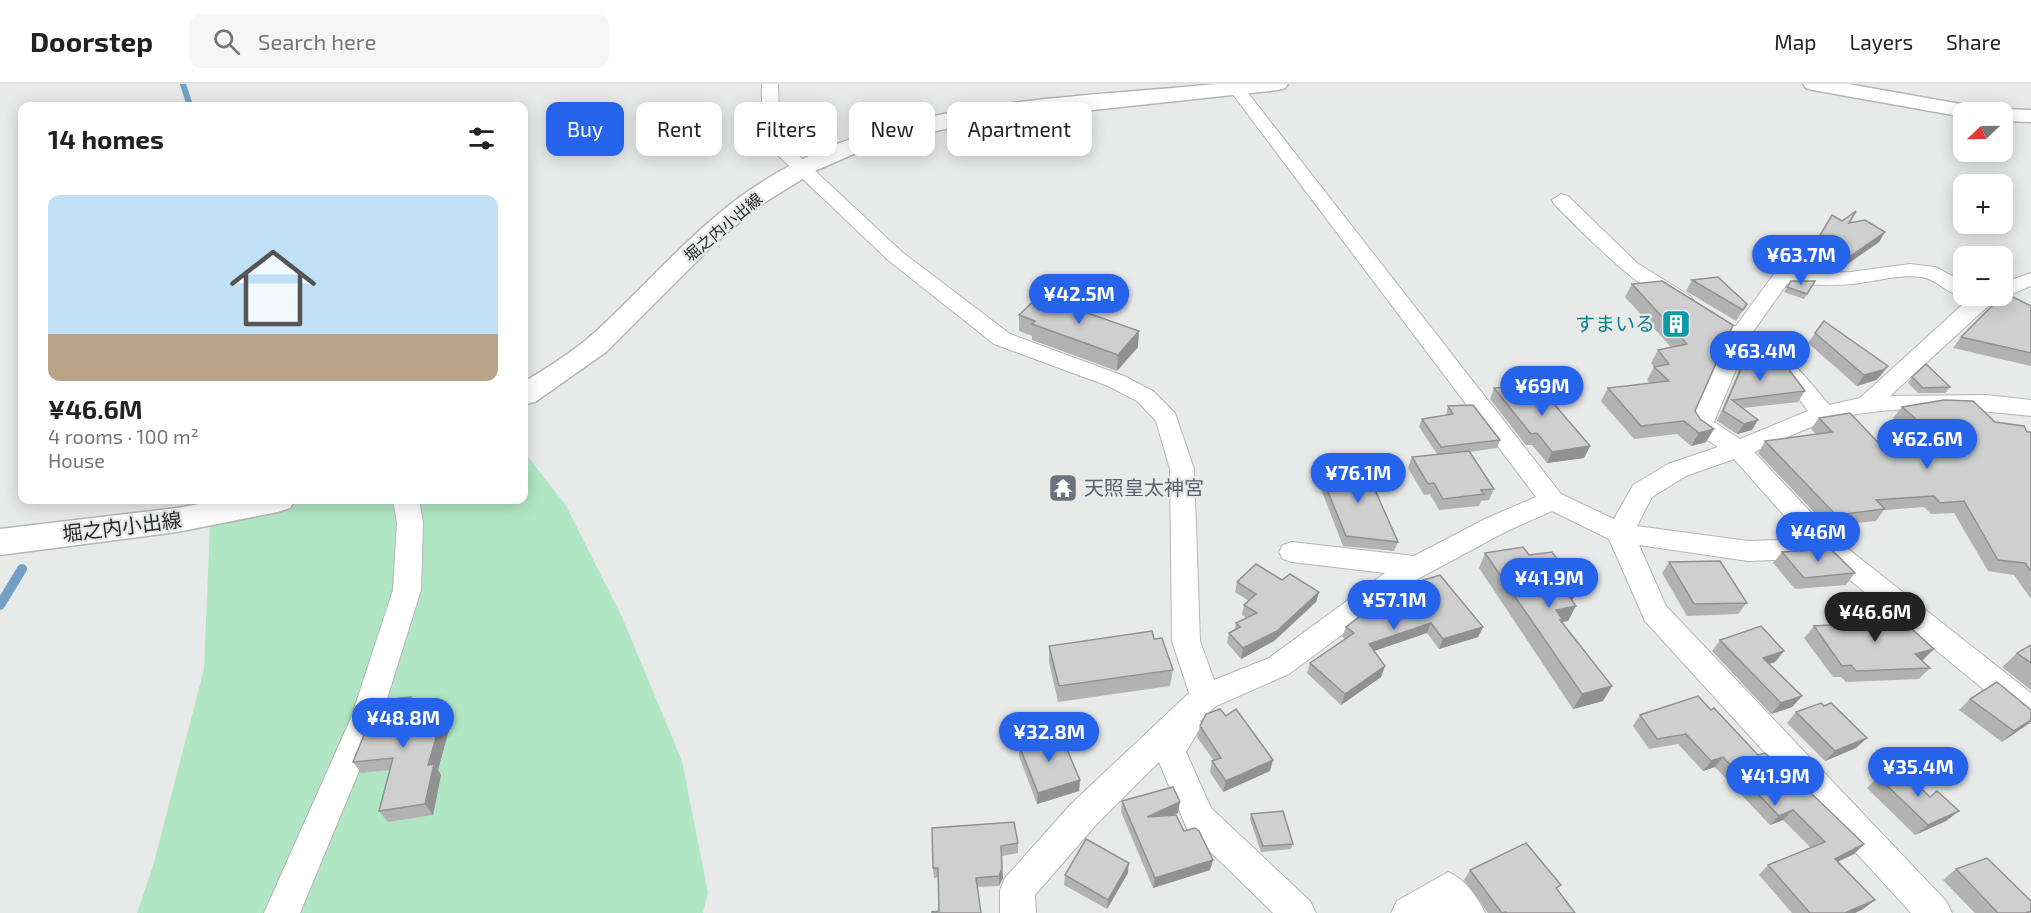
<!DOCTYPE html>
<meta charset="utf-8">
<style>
:root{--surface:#fff;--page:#f6f6f6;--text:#222;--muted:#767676;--line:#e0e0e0;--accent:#2563eb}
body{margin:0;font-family:"Exo 2","Noto Sans JP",sans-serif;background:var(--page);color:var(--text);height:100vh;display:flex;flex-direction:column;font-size:22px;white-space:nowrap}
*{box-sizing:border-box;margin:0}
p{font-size:20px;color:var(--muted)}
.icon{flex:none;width:33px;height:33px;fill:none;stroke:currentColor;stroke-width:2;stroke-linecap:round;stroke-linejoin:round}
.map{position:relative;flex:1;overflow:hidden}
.panel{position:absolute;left:18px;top:18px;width:510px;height:402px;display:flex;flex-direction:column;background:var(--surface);border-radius:12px;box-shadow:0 3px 15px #0003}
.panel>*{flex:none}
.top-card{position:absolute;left:546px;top:18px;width:570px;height:54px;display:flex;gap:12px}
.needle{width:39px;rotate:248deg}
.tools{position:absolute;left:1953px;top:18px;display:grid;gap:12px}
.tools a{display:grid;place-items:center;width:60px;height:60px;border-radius:12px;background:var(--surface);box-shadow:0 3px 15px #0003;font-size:30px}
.price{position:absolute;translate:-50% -51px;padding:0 14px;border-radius:21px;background:var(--accent);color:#fff;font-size:20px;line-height:39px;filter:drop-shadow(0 2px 3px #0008)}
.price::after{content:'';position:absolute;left:50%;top:36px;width:18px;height:14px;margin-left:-9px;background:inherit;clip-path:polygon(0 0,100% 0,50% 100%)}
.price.selected{background:#222;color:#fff}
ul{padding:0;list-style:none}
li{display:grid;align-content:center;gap:12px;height:318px;padding:0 30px}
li+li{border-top:2px solid var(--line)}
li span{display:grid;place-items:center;height:186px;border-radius:12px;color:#555}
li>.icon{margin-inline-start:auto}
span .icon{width:108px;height:108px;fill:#fffc;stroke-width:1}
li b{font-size:26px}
h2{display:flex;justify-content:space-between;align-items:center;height:72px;padding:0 30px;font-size:26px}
.chip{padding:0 21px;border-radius:12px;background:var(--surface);box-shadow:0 3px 15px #0003;font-size:21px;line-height:54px}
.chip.selected{background:var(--accent);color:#fff}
header{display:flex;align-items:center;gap:36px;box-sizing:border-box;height:84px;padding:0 30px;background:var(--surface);border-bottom:2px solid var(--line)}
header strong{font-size:28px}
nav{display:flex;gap:33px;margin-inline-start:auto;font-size:21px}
.search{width:420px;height:54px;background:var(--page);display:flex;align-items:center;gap:15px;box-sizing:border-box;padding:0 21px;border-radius:12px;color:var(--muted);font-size:22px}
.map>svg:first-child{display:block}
</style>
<header>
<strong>Doorstep</strong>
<div class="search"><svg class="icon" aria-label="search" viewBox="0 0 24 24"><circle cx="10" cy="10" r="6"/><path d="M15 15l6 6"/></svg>Search here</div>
<nav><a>Map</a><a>Layers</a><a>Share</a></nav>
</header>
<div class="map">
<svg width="2031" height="829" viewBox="0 0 2031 829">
<rect width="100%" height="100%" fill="#e8e9e9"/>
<!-- green -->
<polygon fill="#b1e6c4" points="524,368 565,420 622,533 682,677 708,809 703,829 137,829 153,782 204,585 211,416 524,416"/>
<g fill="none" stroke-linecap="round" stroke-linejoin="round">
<!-- stream-far1 -->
<polyline stroke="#72a0c5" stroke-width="6" points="183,0 190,22"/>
<!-- stream -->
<polyline stroke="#72a0c5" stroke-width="10" points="0,521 22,485"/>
<!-- minor casing -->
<g stroke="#b5b5b6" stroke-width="2">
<g id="minor">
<path d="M762 0H778L780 54 902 168 1010 250 1124 292 1153 307 1175 329 1194 385 1200 557 1214 596 1269 574 1385 489 1292 478 1283 475 1279 468 1283 461 1292 458 1414 472 1487 434 1536 413 1225 0H1241L1561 410 1614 435 1633 401 1668 380 1718 363 1693 347 1689 341 1728 254 1723 248 1726 243 1736 242 1774 190 1851 188 1910 180 1935 183 1964 198V212H1971C1951 216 1939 195 1921 193 1898 190 1874 198 1852 200 1830 202 1808 200 1787 200L1752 249C1787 270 1804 290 1829 321L1860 314 1972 212H1999L1890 312 1986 311 2031 316V332C1972 325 1888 319 1831 336 1805 344 1779 357 1754 368L1838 457 2031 609V639L2020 635 1823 474 1748 477 1639 461 1666 522 1946 817 1952 829H1911L1645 537 1609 455 1552 427 1505 448 1414 497 1289 590 1216 622 1200 637 1202 641 1186 668 1211 724 1310 817 1316 829H1273L1187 745 1159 678 1095 742 1035 811 1036 829H1000V806L1005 794 1071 720 1189 609 1172 557 1170 385 1156 337 1137 317 1108 302 994 260 888 176 765 59 762 55ZM1745 264C1773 280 1790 302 1808 327L1740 355 1714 338ZM1734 375 1805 455 1748 457 1637 442 1652 413 1686 392Z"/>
<path d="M1561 110 1568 112 1637 179 1690 212 1693 216 1690 220C1657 229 1578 143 1554 120L1552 116Z"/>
<path d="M2031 189V202C2021 206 2010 212 1999 212H2002V199Z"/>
<polygon points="393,416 419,416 423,439 421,506 381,634 300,829 264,829 351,634 393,506 397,439"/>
<path d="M1448 788C1466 796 1477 812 1485 829H1391L1397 817Z"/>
</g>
</g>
<!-- major casing -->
<g stroke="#b5b5b6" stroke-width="3">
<g id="major">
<path d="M1216 0H1288L1285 4 1278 6 972 39 896 56 856 69 817 86 757 123 714 160 606 268 535 318 524 320V298C548 283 573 268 594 249 644 204 686 153 740 113 874 14 1057 16 1216 0Z"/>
<polygon points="1803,0 1848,0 1972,22 1980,23 1983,28 1964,28 1964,33 1813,6 1806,4"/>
<polygon points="2002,25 2031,26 2031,38 2002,37 2002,28 1993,28"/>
<polygon points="220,416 295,416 290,424 278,428 177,448 0,471 0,445 177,424"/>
</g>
</g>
<!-- minor -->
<use href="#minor" fill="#fff" fill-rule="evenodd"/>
<!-- major -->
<use href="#major" fill="#fff" fill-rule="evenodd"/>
</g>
<!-- wall -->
<g fill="#b3b2b2">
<polygon points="1842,137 1885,148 1879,158 1839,186 1827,177 1821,186 1798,186 1800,182 1782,184 1788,174"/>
<polygon points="1692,196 1747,220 1736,237 1686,207"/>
<polygon points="1791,197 1815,197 1804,215 1784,208"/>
<polygon points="1632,200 1733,241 1695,327 1700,335 1714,345 1706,358 1691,362 1677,350 1634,355 1601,317 1608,304 1650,299 1647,296 1654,283 1651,279 1658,266 1671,263 1625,213"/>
<polygon points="2031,222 2031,282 1953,264 1961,253"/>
<polygon points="1019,231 1138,263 1117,287 1032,256 1032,252 1019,247"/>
<polygon points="1815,249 1888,282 1880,292 1876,296 1857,302 1808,259"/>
<polygon points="1753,257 1805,307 1798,318 1743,324 1752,346 1737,350 1717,337 1747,268"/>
<polygon points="1912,293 1950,303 1945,309 1918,309 1908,299"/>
<polygon points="1494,304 1590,362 1584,374 1547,379 1532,361 1526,361 1490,315"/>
<polygon points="1448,322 1500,356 1497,364 1469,368 1494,405 1489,416 1481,417 1479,422 1439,426 1430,410 1424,411 1408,384 1412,373 1437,370 1419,343 1422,335 1446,331"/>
<polygon points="1902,323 1995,338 2031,348 2031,515 2014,491 1988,487 1954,429 1931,430 1924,423 1884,426 1876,437 1827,442 1758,369 1765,357 1816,350 1811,345 1819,334 1889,370 1930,367 1893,334"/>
<polygon points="1331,383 1398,458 1394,467 1343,462 1319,400 1321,391 1329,391"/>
<polygon points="1782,468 1855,489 1846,501 1795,505 1773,479"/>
<polygon points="1485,469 1529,471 1572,516 1568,537 1562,538 1612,602 1603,617 1573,625 1479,484"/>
<polygon points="1669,478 1747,519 1738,530 1687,532 1662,489"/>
<polygon points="1282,496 1319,508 1316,518 1274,557 1241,575 1227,559 1229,549 1235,546 1236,539 1247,534 1242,531 1244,521 1249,517 1235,508 1237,498"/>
<polygon points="1410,500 1483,543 1478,553 1439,565 1427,549 1374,567 1385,582 1381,593 1341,621 1307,589 1310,579 1345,555 1342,553 1346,543 1405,514"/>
<polygon points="1878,533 1934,565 1921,576 1930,584 1919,595 1846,598 1841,593 1833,593 1804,554 1814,542 1829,541"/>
<polygon points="1154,555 1173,586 1170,602 1058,618 1049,578 1049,562"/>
<polygon points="1720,556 1784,567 1775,578 1769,580 1802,612 1792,623 1771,630 1712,567"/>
<polygon points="2031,561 2031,606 2002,583 2017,569"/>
<polygon points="1970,615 2031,626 2031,638 2002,658 1959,626"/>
<polygon points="446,620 453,631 438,686 441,691 433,731 388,738 379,727 390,686 361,689 353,678 418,623"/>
<polygon points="1711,626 1758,671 1786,689 1864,760 1854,770 1838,777 1875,816 1863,825 1855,829 1792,829 1759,791 1768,781 1811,764 1783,736 1770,741 1715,683 1703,687 1678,660 1649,665 1633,642 1640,631"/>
<polygon points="1796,628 1856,664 1825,677 1787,639"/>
<polygon points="1200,642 1270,687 1223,708 1210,688 1212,677 1214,677 1197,653"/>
<polygon points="1019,661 1080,696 1079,707 1037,720 1019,672"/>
<polygon points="1878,693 1930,713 1959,727 1946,737 1915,751 1867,704"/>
<polygon points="1122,717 1178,729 1173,731 1184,747 1213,776 1210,786 1153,804 1121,728"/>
<polygon points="1251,730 1293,760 1291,765 1261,768 1250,735"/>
<polygon points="932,744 1018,759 1018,769 1002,772 1003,794 999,802 977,803 939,827 939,793 934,794 933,784"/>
<polygon points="1956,785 2031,817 2031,829 1975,829 1943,796"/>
<polygon points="1470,786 1557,806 1575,829 1488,829 1464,796"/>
<polygon points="1128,789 1107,825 1064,801 1065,791"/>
</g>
<!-- shaded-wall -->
<g fill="#929191">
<polygon points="1885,148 1879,158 1839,186 1845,176"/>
<polygon points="1139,247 1138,263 1117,287 1118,271"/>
<polygon points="1888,282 1880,292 1876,296 1857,302 1864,291"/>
<polygon points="1758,336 1752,346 1737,350 1744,340"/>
<polygon points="1714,345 1706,358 1691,362 1699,349"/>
<polygon points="1590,362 1584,374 1547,379 1552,368"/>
<polygon points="1579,504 1571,519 1565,507"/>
<polygon points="1319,508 1316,518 1274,557 1241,575 1243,564"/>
<polygon points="1576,522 1568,537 1562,538 1555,551 1556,526"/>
<polygon points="1431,539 1427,549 1365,570 1369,560"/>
<polygon points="1483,543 1478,553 1439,565 1443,555"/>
<polygon points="1934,565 1923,576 1904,581 1915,570"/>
<polygon points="1784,567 1775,578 1754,585 1763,574"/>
<polygon points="1385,582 1381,593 1341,621 1345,610"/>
<polygon points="1612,602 1603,617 1573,625 1582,610"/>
<polygon points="1802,612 1792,623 1771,630 1781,619"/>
<polygon points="411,613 419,624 408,624"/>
<polygon points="446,620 453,631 438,686 441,691 433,731 425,720 428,681"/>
<polygon points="2031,636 2031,637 2028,640 2002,658 2014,647"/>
<polygon points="1867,654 1856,664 1825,677 1835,667"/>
<polygon points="1723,673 1715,683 1703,687 1711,677"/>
<polygon points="1273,676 1270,687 1223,708 1226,697"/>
<polygon points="1080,696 1079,707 1037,720 1038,709"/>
<polygon points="1180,718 1178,729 1145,744 1147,733"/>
<polygon points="1793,726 1783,736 1770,741 1779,732"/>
<polygon points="1959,727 1946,737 1915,751 1928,741"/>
<polygon points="1864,760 1854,770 1825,784 1835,775"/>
<polygon points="1213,776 1210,786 1153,804 1155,794"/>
<polygon points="1129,779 1128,789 1107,825 1108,816"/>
<polygon points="1002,784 1003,794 999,802 999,792"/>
<polygon points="1875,816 1863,825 1855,829 1845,829"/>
</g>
<!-- building -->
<g fill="#d0cfcf" stroke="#929191" stroke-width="1.5">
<polygon points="1856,127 1849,139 1865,136 1885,148 1845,176 1833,167 1827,176 1804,176 1806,172 1788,174 1819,153 1832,131 1842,137"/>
<polygon points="1718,193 1747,220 1743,226 1692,196"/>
<polygon points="1662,197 1733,241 1695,327 1700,335 1714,345 1699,349 1684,337 1641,342 1608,304 1669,297 1654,283 1669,280 1658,266 1687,260 1632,200"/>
<polygon points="1791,197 1815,197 1807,210 1787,203"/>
<polygon points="2005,209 2031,222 2031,269 1961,253"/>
<polygon points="1039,212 1139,247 1118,271 1032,240 1035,237 1019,231"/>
<polygon points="1824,237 1888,282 1883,286 1864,291 1815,249"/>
<polygon points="1753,257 1787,283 1805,307 1732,316 1758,336 1744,340 1723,327"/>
<polygon points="1926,280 1950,303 1923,304 1912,293"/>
<polygon points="1537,300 1590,362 1552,368 1537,349 1531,350 1494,304"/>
<polygon points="1944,316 1973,317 1995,338 2024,342 2027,348 2031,348 2031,487 2025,479 1998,476 1964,417 1940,419 1934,412 1876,416 1885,425 1836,431 1765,357 1832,348 1819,334 1850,329 1889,370 1952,366 1902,323"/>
<polygon points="1473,321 1500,356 1441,363 1422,335 1453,330 1448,322"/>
<polygon points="1469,367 1494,405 1481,406 1484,410 1443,415 1434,399 1428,400 1412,373"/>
<polygon points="1364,381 1398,458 1346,452 1321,391 1335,390 1331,383"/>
<polygon points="1523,463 1529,471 1552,468 1579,504 1565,507 1576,522 1556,526 1563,536 1560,536 1612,602 1582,610 1485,469"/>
<polygon points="1831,465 1855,489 1804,494 1782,468"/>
<polygon points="1720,477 1747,519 1694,520 1669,478"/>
<polygon points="1256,480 1282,496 1290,490 1319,508 1277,547 1243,564 1229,549 1240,543 1236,539 1257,529 1244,521 1256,510 1237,498"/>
<polygon points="1440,491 1483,543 1443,555 1431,539 1369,560 1385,582 1345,610 1310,579 1354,549 1346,543 1368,526 1410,512 1407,509 1415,506 1410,500"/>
<polygon points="1874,529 1878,533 1894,529 1934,565 1915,570 1930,584 1856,587 1851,581 1842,582 1814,542 1829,541"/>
<polygon points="1761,542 1784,567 1763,574 1802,612 1781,619 1720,556"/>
<polygon points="1152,547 1154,555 1162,554 1173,586 1059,602 1049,562"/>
<polygon points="2031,561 2031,579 2017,569"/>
<polygon points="1997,598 2031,626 2031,636 2014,647 1970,615"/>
<polygon points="1698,612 1711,626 1714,624 1758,671 1765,669 1786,689 1789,688 1864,760 1835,775 1875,816 1845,829 1810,829 1768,781 1825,758 1793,726 1779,732 1723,673 1711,677 1686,650 1657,655 1640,631"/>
<polygon points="411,613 408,624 446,620 428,681 434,680 425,720 379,727 393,674 353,678 378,617"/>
<polygon points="1821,619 1824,622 1831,619 1867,654 1835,667 1796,628"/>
<polygon points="1220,625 1226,632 1236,625 1273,676 1226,697 1212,677 1221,674 1200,642 1206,630"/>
<polygon points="1060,649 1080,696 1038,709 1019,661"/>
<polygon points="1899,684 1930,713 1937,707 1959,727 1928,741 1878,693"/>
<polygon points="1173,703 1180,718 1147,733 1176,731 1184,747 1195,744 1199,747 1213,776 1155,794 1122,717"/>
<polygon points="1283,727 1293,760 1263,762 1251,730"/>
<polygon points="1014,738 1018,759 1001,762 1002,784 999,792 976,794 981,829 932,829 932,828 939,827 938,784 933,784 932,744"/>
<polygon points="1086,755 1129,779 1108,816 1065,791"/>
<polygon points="1526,759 1561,801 1556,804 1575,829 1507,829 1506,828 1502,829 1470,786"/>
<polygon points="1987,774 2031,817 2031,827 2026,829 1998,829 1956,785"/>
</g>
<!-- icons -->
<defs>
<g id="building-square" transform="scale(1.5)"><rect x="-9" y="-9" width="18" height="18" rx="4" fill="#0f9aa8" stroke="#e8e9e9"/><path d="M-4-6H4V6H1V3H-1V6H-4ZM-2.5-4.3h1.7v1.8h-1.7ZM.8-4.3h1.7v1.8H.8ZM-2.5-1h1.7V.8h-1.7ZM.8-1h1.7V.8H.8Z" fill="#fff"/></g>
<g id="temple-square" transform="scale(1.5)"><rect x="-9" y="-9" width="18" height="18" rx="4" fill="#6b7280" stroke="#e8e9e9"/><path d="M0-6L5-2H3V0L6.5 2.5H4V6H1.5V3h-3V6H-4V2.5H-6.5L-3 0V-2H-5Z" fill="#fff"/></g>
</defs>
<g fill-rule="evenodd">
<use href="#building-square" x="1676" y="240"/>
<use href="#temple-square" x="1063" y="404"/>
</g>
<g text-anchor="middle" stroke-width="4.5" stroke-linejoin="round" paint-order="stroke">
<!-- far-street labels -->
<g font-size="16" fill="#29292a" stroke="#e8e9e9">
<text transform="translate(723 143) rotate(-40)" y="6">堀之内小出線</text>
</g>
<!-- culture labels -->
<g font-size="20" fill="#0d838f" stroke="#e8e9e9" text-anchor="end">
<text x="1655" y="247">すまいる</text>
</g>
<!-- worship labels -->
<g font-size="20" fill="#5b616d" stroke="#e8e9e9" text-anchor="start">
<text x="1084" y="411">天照皇太神宮</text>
</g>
<!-- street labels -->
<g font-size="20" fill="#29292a" stroke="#e8e9e9">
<text transform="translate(122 443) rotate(-7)" y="7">堀之内小出線</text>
</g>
</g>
</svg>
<div class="tools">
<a><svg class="needle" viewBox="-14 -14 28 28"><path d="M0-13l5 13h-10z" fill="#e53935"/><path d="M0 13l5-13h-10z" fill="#767676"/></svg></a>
<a>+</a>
<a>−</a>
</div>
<b class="price" style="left:1801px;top:202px">¥63.7M</b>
<b class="price" style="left:1079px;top:241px">¥42.5M</b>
<b class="price" style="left:1760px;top:298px">¥63.4M</b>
<b class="price" style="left:1542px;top:333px">¥69M</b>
<b class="price" style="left:1927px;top:386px">¥62.6M</b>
<b class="price" style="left:1358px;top:420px">¥76.1M</b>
<b class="price" style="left:1818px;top:479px">¥46M</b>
<b class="price" style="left:1549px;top:525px">¥41.9M</b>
<b class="price" style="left:1394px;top:547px">¥57.1M</b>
<b class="price selected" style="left:1875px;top:559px">¥46.6M</b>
<b class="price" style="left:403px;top:665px">¥48.8M</b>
<b class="price" style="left:1049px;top:679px">¥32.8M</b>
<b class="price" style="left:1918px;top:714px">¥35.4M</b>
<b class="price" style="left:1775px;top:723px">¥41.9M</b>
<div class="top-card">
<a class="chip selected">Buy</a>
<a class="chip">Rent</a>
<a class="chip">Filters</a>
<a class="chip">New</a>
<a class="chip">Apartment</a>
</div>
<section class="panel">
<h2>14 homes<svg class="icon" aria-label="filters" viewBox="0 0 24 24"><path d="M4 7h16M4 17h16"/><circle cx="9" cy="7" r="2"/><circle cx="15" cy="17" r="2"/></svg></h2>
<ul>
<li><span style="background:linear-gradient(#bfe0f5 75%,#b9a48a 0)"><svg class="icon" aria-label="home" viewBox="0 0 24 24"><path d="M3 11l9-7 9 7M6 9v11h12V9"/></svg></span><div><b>¥46.6M</b><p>4 rooms · 100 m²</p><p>House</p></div></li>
</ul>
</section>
</div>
